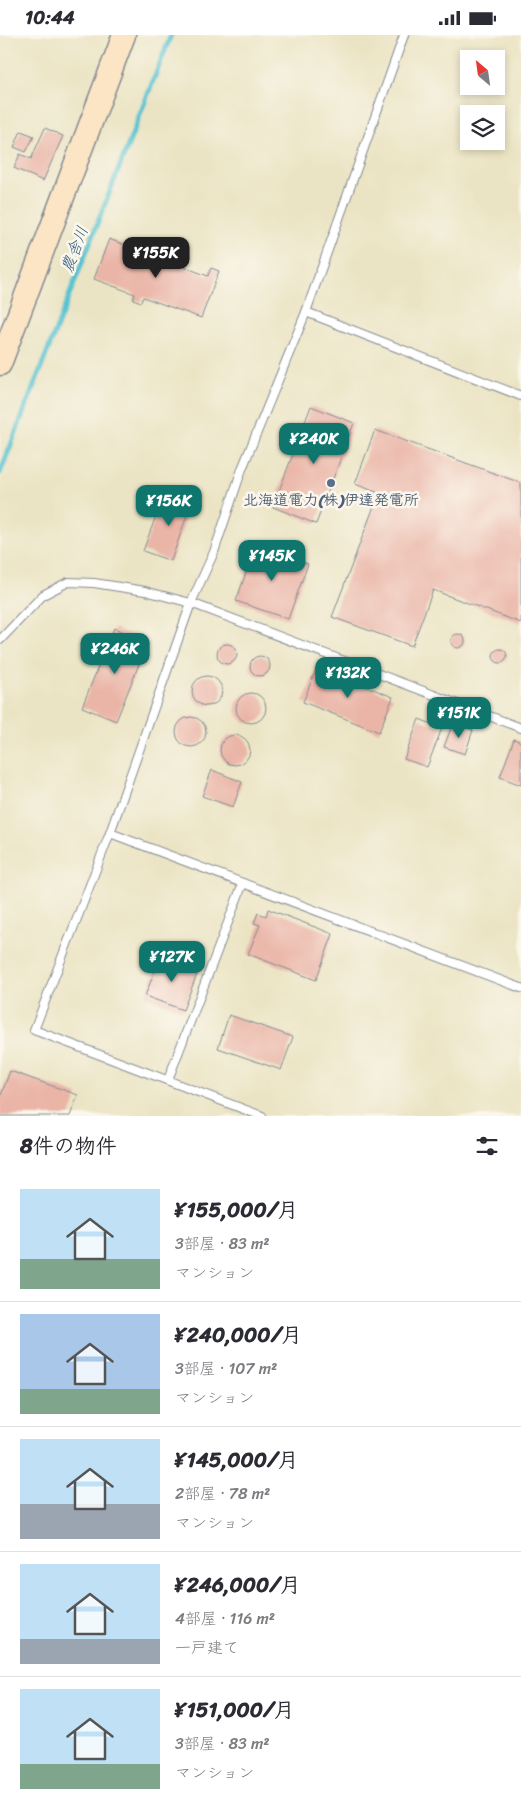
<!DOCTYPE html>
<html lang="ja">
<meta charset="utf-8">
<style>
:root{--surface:#fff;--page:#f2f2f3;--text:#2b2b33;--muted:#7c7c81;--line:#e1e1e2;--accent:#0f766e}
body{margin:0;font-family:Sriracha,"Klee One",sans-serif;background:var(--page);color:var(--text);height:100vh;display:flex;flex-direction:column;font-size:19px;white-space:nowrap}
*{box-sizing:border-box;margin:0}
p{font-size:16px;color:var(--muted)}
.icon{flex:none;width:28px;height:28px;fill:none;stroke:currentColor;stroke-width:2;stroke-linecap:round;stroke-linejoin:round}
.map{position:relative;height:1081px;overflow:hidden}
.details{display:flex;flex-direction:column;background:var(--surface);flex:1}
.details>*{flex:none}
.needle{width:32px;rotate:331deg}
.tools{position:absolute;left:460px;top:15px;display:grid;gap:10px}
.tools a{display:grid;place-items:center;width:45px;height:45px;border-radius:0px;background:var(--surface);box-shadow:0 2px 8px #0003;font-size:25px}
.price{position:absolute;translate:-50% -42px;padding:0 11px;border-radius:10px;background:var(--accent);color:#fff;font-size:16px;line-height:32px;filter:drop-shadow(0 1px 2px #0008)}
.price::after{content:'';position:absolute;left:50%;top:30px;width:15px;height:11px;margin-left:-8px;background:inherit;clip-path:polygon(0 0,100% 0,50% 100%)}
.price.selected{background:#222;color:#fff}
ul{padding:0;list-style:none}
li{display:flex;align-items:center;gap:15px;height:125px;padding:0 20px}
li+li{border-top:1px solid var(--line)}
li span{display:grid;place-items:center;flex:none;width:140px;height:100px;border-radius:0px;color:#555}
li>.icon{margin-inline-start:auto}
span .icon{width:60px;height:60px;fill:#fffc;stroke-width:1}
li b{font-size:21px}
h2{display:flex;justify-content:space-between;align-items:center;height:60px;padding:0 20px;font-size:21px}
.status{display:flex;justify-content:space-between;align-items:center;height:35px;padding:0 25px;background:var(--surface);direction:ltr}
.status svg{height:14px;fill:currentColor}
.map>svg:first-child{display:block}
</style>
<div class="status"><b>10:44</b><svg viewBox="0 0 49 12"><path d="M0 12V9h3v3zM5 12V6h3v6zM10 12V3h3v9zM15 12V0h3v12zM26 1h20v11H26zM47 4h2v5h-2z"/></svg></div>
<div class="map">
<svg width="521" height="1081" viewBox="0 0 521 1081">
<rect width="100%" height="100%" fill="#fbf7ec"/>
<filter id="ink" filterUnits="userSpaceOnUse"><feTurbulence type="fractalNoise" baseFrequency=".02" numOctaves="2"/><feDisplacementMap in="SourceGraphic" scale="10" xChannelSelector="R" yChannelSelector="G"/><feConvolveMatrix kernelMatrix="1 2 1 2 8 2 1 2 1" color-interpolation-filters="sRGB"/></filter>
<filter id="wash" filterUnits="userSpaceOnUse"><feTurbulence type="fractalNoise" baseFrequency=".0096" numOctaves="4" result="noise"/><feDisplacementMap in="SourceGraphic" scale="20" xChannelSelector="R" yChannelSelector="G"/><feGaussianBlur stdDeviation="1.12" result="paint"/><feColorMatrix in="noise" values="0 0 0 0 0 0 0 0 0 0 0 0 0 0 0 0 0 1.4 0 .05"/><feComposite in="paint" operator="in"/></filter>
<g filter="url(#wash)">
<rect width="100%" height="100%" fill="#ebe4c4"/>
<g fill="none" stroke-linecap="round" stroke-linejoin="round">
<!-- stream -->
<polyline stroke="#57c3d1" stroke-width="5" points="0,438 171,0"/>
</g>
<g id="blocks">
<!-- building -->
<g fill="#eab5a7">
<polygon points="45,93 63,101 43,146 14,133 20,119 31,124"/>
<polygon points="21,96 34,101 26,117 14,112"/>
<polygon points="109,204 149,219 150,214 159,217 158,222 208,241 211,233 219,236 201,283 143,262 141,267 133,264 135,259 94,244"/>
<polygon points="311,371 354,388 316,489 273,472"/>
<polygon points="375,395 521,448 521,588 433,555 412,611 332,582 379,458 355,449"/>
<polygon points="177,454 194,460 171,526 143,516 157,478 167,482"/>
<polygon points="256,510 308,529 288,584 236,566"/>
<polygon points="114,593 148,607 116,686 82,672"/>
<circle cx="458" cy="606" r="7"/>
<circle cx="227" cy="619" r="10"/>
<circle cx="500" cy="621" r="7"/>
<circle cx="260" cy="631" r="10"/>
<polygon points="317,632 393,662 379,697 303,667"/>
<circle cx="207" cy="656" r="15"/>
<circle cx="251" cy="673" r="15"/>
<circle cx="191" cy="697" r="15"/>
<polygon points="419,684 442,693 427,732 404,724"/>
<polygon points="453,688 473,695 465,719 444,712"/>
<circle cx="235" cy="715" r="15"/>
<polygon points="514,704 521,707 521,750 500,742"/>
<polygon points="212,735 242,747 233,772 202,761"/>
<polygon points="268,874 333,899 316,945 248,919 260,890 254,888 258,878 266,881"/>
<polygon points="161,920 199,934 183,975 145,961"/>
<polygon points="229,980 293,1002 281,1035 218,1013"/>
<polygon points="10,1036 78,1060 70,1081 0,1081 0,1063"/>
</g>
</g>
</g>
<g filter="url(#ink)">
<use href="#blocks" fill-opacity="0" stroke="#838a91" stroke-width="1"/>
<g fill="none" stroke-linecap="round" stroke-linejoin="round">
<!-- lane casing -->
<g stroke="#838a91" stroke-width="10">
<g id="lane">
<polyline points="306,277 521,361"/>
<polyline points="0,605 43,560 68,547 94,548 145,556 191,568 521,693"/>
<polyline points="110,798 521,953"/>
<polyline points="168,1045 243,848"/>
<polyline points="262,1081 34,995 110,798 191,568 214,517 242,434 306,277 404,0"/>
</g>
</g>
<!-- secondary casing -->
<g stroke="#838a91" stroke-width="25">
<polyline id="secondary" points="0,329 124,0"/>
</g>
<!-- lane -->
<use href="#lane" stroke="#fff" stroke-width="8"/>
<!-- secondary -->
<use href="#secondary" stroke="#fce5c4" stroke-width="22"/>
</g>
</g>
<!-- markers -->
<circle fill="#5c6f8a" stroke="#fbf7ec" stroke-width="2" cx="331" cy="448" r="5"/>
<g text-anchor="middle" stroke-width="5" stroke-linejoin="round" paint-order="stroke">
<!-- service labels -->
<g font-size="15" font-weight="bold" fill="#4e5e75" stroke="#fbf7ec">
<text x="331" y="470">北海道電力(株)伊達発電所</text>
</g>
<!-- water labels -->
<g font-size="16" font-style="italic" fill="#2d5b80" stroke="#fbf7ec">
<text transform="translate(74 214) rotate(-69)" y="6">農舎川</text>
</g>
</g>
</svg>
<div class="tools">
<a><svg class="needle" viewBox="-14 -14 28 28"><path d="M0-13l5 13h-10z" fill="#e53935"/><path d="M0 13l5-13h-10z" fill="#7c7c81"/></svg></a>
<a><svg class="icon" aria-label="layers" viewBox="0 0 24 24"><path d="M12 4l9 5-9 5-9-5zM3 14l9 5 9-5"/></svg></a>
</div>
<b class="price selected" style="left:156px;top:244px">¥155K</b>
<b class="price" style="left:314px;top:430px">¥240K</b>
<b class="price" style="left:169px;top:492px">¥156K</b>
<b class="price" style="left:272px;top:547px">¥145K</b>
<b class="price" style="left:115px;top:640px">¥246K</b>
<b class="price" style="left:348px;top:664px">¥132K</b>
<b class="price" style="left:459px;top:704px">¥151K</b>
<b class="price" style="left:172px;top:948px">¥127K</b>
</div>
<section class="details">
<h2>8件の物件<svg class="icon" aria-label="filters" viewBox="0 0 24 24"><path d="M4 7h16M4 17h16"/><circle cx="9" cy="7" r="2"/><circle cx="15" cy="17" r="2"/></svg></h2>
<ul>
<li><span style="background:linear-gradient(#bfe0f5 70%,#7fa58c 0)"><svg class="icon" aria-label="home" viewBox="0 0 24 24"><path d="M3 11l9-7 9 7M6 9v11h12V9"/></svg></span><div><b>¥155,000/月</b><p>3部屋 · 83 m²</p><p>マンション</p></div></li>
<li><span style="background:linear-gradient(#a9c7e8 75%,#7fa58c 0)"><svg class="icon" aria-label="home" viewBox="0 0 24 24"><path d="M3 11l9-7 9 7M6 9v11h12V9"/></svg></span><div><b>¥240,000/月</b><p>3部屋 · 107 m²</p><p>マンション</p></div></li>
<li><span style="background:linear-gradient(#bfe0f5 65%,#9aa5b1 0)"><svg class="icon" aria-label="home" viewBox="0 0 24 24"><path d="M3 11l9-7 9 7M6 9v11h12V9"/></svg></span><div><b>¥145,000/月</b><p>2部屋 · 78 m²</p><p>マンション</p></div></li>
<li><span style="background:linear-gradient(#bfe0f5 75%,#9aa5b1 0)"><svg class="icon" aria-label="home" viewBox="0 0 24 24"><path d="M3 11l9-7 9 7M6 9v11h12V9"/></svg></span><div><b>¥246,000/月</b><p>4部屋 · 116 m²</p><p>一戸建て</p></div></li>
<li><span style="background:linear-gradient(#bfe0f5 75%,#7fa58c 0)"><svg class="icon" aria-label="home" viewBox="0 0 24 24"><path d="M3 11l9-7 9 7M6 9v11h12V9"/></svg></span><div><b>¥151,000/月</b><p>3部屋 · 83 m²</p><p>マンション</p></div></li>
</ul>
</section>
